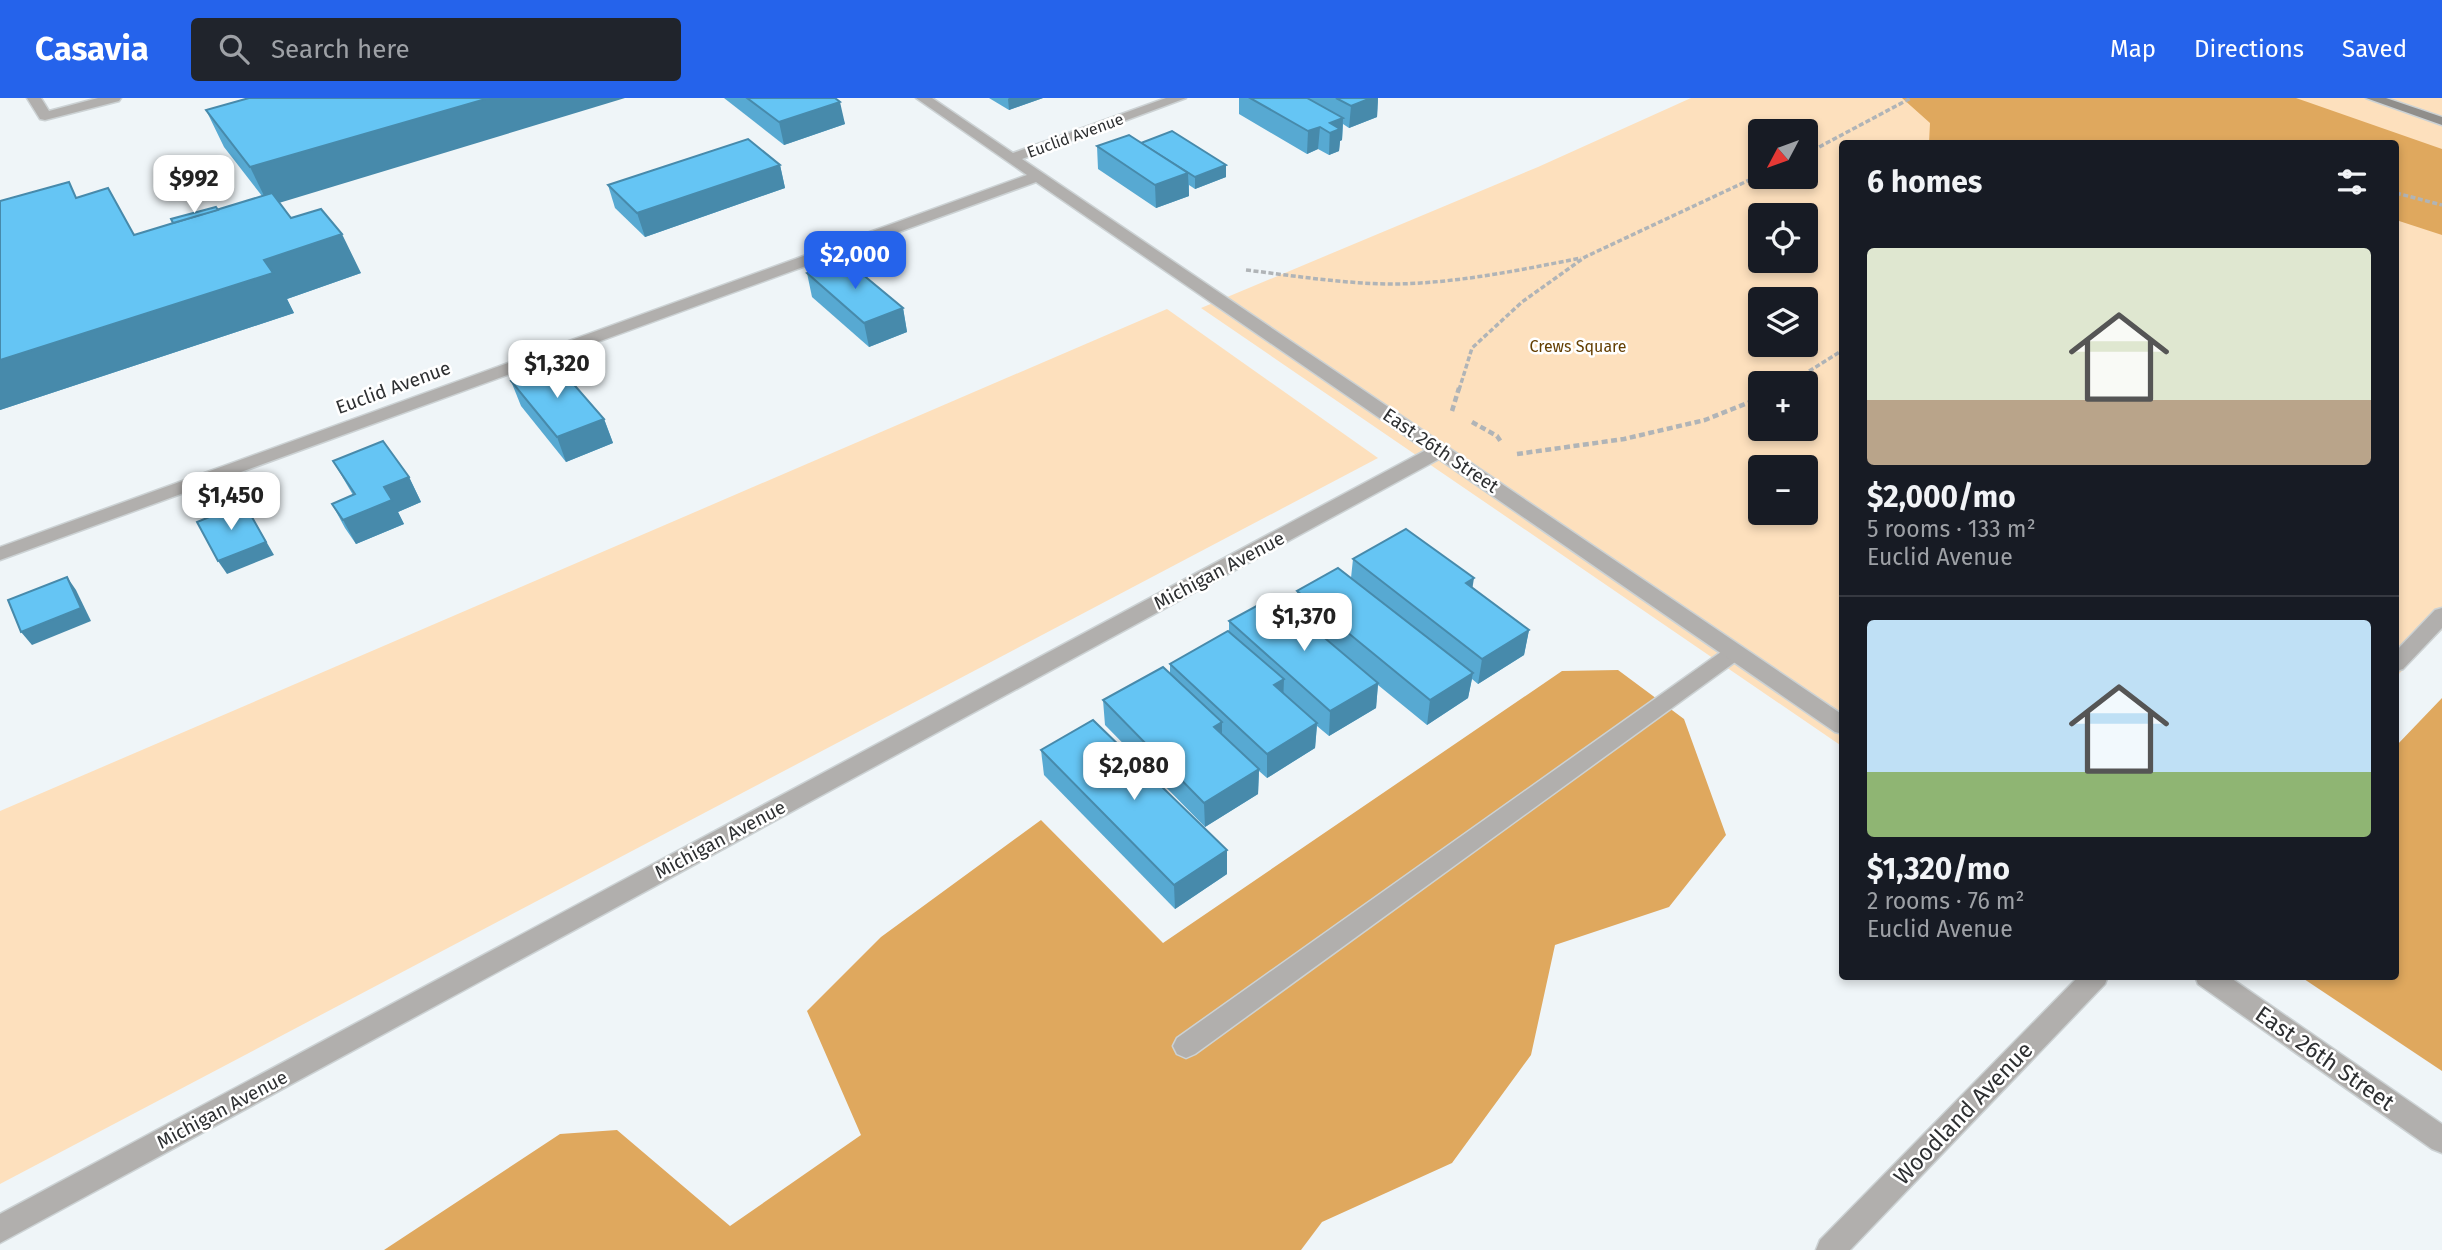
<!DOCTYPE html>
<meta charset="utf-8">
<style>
:root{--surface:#171b24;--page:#20242c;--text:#f1f3f6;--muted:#9ea1a6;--line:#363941;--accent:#2563eb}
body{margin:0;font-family:"Fira Sans",sans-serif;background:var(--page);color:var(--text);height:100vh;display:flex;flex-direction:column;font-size:26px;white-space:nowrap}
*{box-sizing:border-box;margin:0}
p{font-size:23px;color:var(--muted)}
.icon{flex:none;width:38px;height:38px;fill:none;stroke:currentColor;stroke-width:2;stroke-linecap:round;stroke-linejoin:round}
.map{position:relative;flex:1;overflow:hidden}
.details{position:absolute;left:1839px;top:42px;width:560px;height:840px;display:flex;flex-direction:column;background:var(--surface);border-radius:7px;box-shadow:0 4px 10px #0003}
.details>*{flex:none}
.needle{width:46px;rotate:229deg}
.tools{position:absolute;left:1748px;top:21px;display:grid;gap:14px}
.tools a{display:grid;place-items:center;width:70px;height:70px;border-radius:7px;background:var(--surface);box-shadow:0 4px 10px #0003;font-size:35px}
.price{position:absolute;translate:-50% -60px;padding:0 16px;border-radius:14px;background:#fff;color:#222;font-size:23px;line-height:46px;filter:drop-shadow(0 2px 4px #0008)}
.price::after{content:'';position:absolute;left:50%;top:42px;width:21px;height:16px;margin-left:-10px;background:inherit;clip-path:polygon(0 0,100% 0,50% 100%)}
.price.current{background:var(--accent);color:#fff}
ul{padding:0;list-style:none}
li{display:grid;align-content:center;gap:14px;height:371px;padding:0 28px}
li+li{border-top:2px solid var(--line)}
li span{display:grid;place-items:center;height:217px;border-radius:7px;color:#555}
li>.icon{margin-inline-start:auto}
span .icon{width:126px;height:126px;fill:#fffc;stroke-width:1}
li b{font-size:30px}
h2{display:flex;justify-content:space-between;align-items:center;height:84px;padding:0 28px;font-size:30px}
header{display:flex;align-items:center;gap:42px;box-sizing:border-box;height:98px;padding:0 35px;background:var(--accent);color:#fff}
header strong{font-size:33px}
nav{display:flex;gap:38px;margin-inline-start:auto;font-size:24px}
.search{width:490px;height:63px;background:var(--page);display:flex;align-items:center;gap:18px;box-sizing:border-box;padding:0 24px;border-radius:7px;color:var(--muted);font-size:26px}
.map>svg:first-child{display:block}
</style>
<header>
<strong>Casavia</strong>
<div class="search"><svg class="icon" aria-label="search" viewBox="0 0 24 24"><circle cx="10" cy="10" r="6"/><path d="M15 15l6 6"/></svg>Search here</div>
<nav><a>Map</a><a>Directions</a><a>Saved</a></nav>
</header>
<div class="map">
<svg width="2442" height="1152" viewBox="0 0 2442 1152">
<rect width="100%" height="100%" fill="#eff5f8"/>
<!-- green -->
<g fill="#fde0bd" fill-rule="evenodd">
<path d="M1691 0H2442V532L2396 579V46H1843V649L1201 210 1538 69ZM1760 33H1806V79H1760ZM1760 117H1806V163H1760ZM1760 201H1806V247H1760ZM1760 285H1806V331H1760ZM1760 369H1806V415H1760Z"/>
<polygon points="1167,211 1378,360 0,1086 0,713"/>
</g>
<!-- forest -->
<g fill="#dfa85e">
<polygon points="1902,0 2296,0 2442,51 2442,137 2396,122 2396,46 1929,45 1930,25"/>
<polygon points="1618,572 1684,621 1726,737 1669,809 1555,847 1531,957 1452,1065 1322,1124 1301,1152 384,1152 560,1036 617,1032 730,1128 861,1037 807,913 881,839 1041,722 1163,845 1562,573"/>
<polygon points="2442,600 2442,973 2301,879 2396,878 2396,648"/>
</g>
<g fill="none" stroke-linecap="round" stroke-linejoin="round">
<!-- service casing -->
<g stroke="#ccd2d4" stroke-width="3">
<g id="service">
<polygon points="27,0 41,0 49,13 98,0 121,0 119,3 45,22 40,21"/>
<polygon points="1735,547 1742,549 1745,554 1742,559 1195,956 1186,960 1177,956 1173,948 1177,940 1728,549"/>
</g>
</g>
<!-- minor casing -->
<g stroke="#ccd2d4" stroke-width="3">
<g id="minor">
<polygon points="916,0 932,0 1013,55 1166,0 1186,0 1022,61 1843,617 1843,636 1835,634 1439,361 0,1145 0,1116 1426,352 1036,84 0,462 0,449 1027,77"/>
<polygon points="2442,510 2442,530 2403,571 2396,573 2396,553 2435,512"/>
<polygon points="2079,878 2108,878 2105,886 1850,1152 1816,1152 1820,1142"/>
<polygon points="2195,878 2228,878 2442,1026 2442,1055 2432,1051 2198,886"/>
</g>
</g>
<!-- secondary casing -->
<g stroke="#ccd2d4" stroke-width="3">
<polygon id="secondary" points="2366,0 2386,0 2442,19 2442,27"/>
</g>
<!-- path-far1 -->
<g stroke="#b0b4b7" stroke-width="3.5" stroke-dasharray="5 2.5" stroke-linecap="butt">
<polyline points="1806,56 1911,0"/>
<polyline points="2396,95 2442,107"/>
<path d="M1246 172C1296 178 1345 186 1395 186 1458 185 1520 172 1581 160"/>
<polyline points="1790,285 1843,252"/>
<polyline points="1459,292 1472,250 1522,204 1585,159 1760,77"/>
</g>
<!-- path -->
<g stroke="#b0b4b7" stroke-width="4.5" stroke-dasharray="6 3.5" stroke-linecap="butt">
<polyline points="1452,313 1459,290"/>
<polyline points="1472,324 1497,338 1501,344"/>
<polyline points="1517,356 1624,341 1705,322 1760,300"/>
</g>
<!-- service -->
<use href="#service" fill="#b1afad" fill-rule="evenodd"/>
<!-- minor -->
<use href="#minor" fill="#b1afad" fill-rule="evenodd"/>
<!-- secondary -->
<use href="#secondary" fill="#908e8b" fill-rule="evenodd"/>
</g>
<!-- wall -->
<g fill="#57a9d2">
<polygon points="724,0 835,0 845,26 784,47"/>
<polygon points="989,0 1043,0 1009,12"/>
<polygon points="1239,0 1378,0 1377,19 1349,30 1343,26 1342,42 1340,43 1339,53 1329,57 1318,51 1307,56 1239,16"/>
<polygon points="206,12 291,120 361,175 287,201 294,215 0,312 0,103 78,100 135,137 262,98 224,49"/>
<polygon points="1141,45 1226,79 1195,91 1189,87 1189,98 1156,110 1098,71 1097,48"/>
<polygon points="780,67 785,90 645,139 615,110 608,87"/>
<polygon points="807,175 903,210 907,234 869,249 812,199"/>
<polygon points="511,283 604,321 613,345 566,364 521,308"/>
<polygon points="333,363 409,379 421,404 398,414 404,426 356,446 345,430 332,406 353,397"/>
<polygon points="1353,461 1472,490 1529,532 1524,557 1478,586 1472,581 1468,600 1427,627 1378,587 1376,610 1329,638 1317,628 1315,650 1267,680 1259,673 1258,696 1205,729 1105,627 1103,602 1170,575 1170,566 1229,534 1229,523 1296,516 1297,493 1351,480"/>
<polygon points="1041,652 1227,752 1227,776 1175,811 1044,677"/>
</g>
<!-- shaded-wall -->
<g fill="#478aab">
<polygon points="489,0 625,0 269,108 250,69"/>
<polygon points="1009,0 1043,0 1009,12 1008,1"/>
<polygon points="1371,0 1378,0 1377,19 1349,30 1351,8"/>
<polygon points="840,4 845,26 784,47 779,24"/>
<polygon points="1343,20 1342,42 1340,43 1339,53 1329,57 1330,25"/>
<polygon points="1320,29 1318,51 1307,56 1308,33"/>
<polygon points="780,67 785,90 645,139 637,115"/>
<polygon points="1226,67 1226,79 1195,91 1195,79"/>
<polygon points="1188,75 1189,98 1156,110 1155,87"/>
<polygon points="342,136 361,175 287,201 294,215 0,312 0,262 264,162"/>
<polygon points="903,210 907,234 869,249 864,225"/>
<polygon points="604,321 613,345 566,364 557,339"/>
<polygon points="409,379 421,404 398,414 404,426 356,446 343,422 384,389"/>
<polygon points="244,405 274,457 227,476 218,463"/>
<polygon points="67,479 76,492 91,523 32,547 21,534"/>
<polygon points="1474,480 1470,505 1466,485"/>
<polygon points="1529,532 1524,557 1478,586 1482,561"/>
<polygon points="1473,575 1468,600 1427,627 1430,602"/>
<polygon points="1284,581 1283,606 1274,587"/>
<polygon points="1378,585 1376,610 1329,638 1330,613"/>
<polygon points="1222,624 1222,649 1214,629"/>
<polygon points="1317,625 1315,650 1267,680 1267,656"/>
<polygon points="1259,671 1258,696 1205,729 1204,705"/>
<polygon points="1227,752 1227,776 1175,811 1174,787"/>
</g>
<!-- building -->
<g fill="#65c5f4" stroke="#478aab" stroke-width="2">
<polygon points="249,0 489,0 250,69 206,12"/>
<polygon points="747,0 835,0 840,4 779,24"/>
<polygon points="1250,0 1307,0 1343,20 1330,25 1340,31 1330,35 1320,29 1308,33"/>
<polygon points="1336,0 1371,0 1351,8"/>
<polygon points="1172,33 1226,67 1195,79 1141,45"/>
<polygon points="1129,37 1188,75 1155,87 1097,48"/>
<polygon points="748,41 780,67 637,115 608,87"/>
<polygon points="69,84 76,100 108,90 134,137 272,95 291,120 321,111 342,136 264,162 273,175 0,262 0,103"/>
<polygon points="216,109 218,112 173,125 171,121"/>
<polygon points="844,161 903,210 864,225 807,175"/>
<polygon points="556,266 604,321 557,339 511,283"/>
<polygon points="383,343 409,379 384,389 392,402 343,422 332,406 355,396 333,363"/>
<polygon points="244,405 266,444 218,463 197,424"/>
<polygon points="1406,431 1474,480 1466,485 1529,532 1482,561 1353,461"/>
<polygon points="1338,470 1473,575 1430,602 1297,493"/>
<polygon points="67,479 81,510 21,534 8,502"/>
<polygon points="1275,498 1378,585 1330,613 1229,523"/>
<polygon points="1228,533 1284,581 1274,587 1317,625 1267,656 1170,566"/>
<polygon points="1163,569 1222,624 1214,629 1259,671 1204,705 1103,602"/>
<polygon points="1093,622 1227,752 1174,787 1041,652"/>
</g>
<g text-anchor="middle" stroke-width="5" stroke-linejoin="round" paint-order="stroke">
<!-- far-street labels -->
<g font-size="16" fill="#2e3032" stroke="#fff">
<text transform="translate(1075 37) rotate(-20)" y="6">Euclid Avenue</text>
</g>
<!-- far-park labels -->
<g font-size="16" fill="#633e00" stroke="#fff">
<text x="1578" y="254">Crews Square</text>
</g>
<!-- street labels -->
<g font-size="19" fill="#2e3032" stroke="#fff">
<text transform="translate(393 289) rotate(-20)" y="7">Euclid Avenue</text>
<text transform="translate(1441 352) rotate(34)" y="7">East 26th Street</text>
<text transform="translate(1219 472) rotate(-28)" y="7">Michigan Avenue</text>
<text transform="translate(720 741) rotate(-28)" y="7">Michigan Avenue</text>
<text transform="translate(222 1011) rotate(-28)" y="7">Michigan Avenue</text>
</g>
<!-- near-street labels -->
<g font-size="23" fill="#2e3032" stroke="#fff">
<text transform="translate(2325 960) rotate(35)" y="8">East 26th Street</text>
<text transform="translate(1963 1015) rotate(-46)" y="8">Woodland Avenue</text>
</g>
</g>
</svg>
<div class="tools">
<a><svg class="needle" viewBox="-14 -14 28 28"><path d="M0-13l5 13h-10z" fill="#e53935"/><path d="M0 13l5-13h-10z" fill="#9ea1a6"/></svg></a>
<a><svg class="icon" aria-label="locate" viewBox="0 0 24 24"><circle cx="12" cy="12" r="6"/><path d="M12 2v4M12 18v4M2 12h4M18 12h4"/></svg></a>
<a><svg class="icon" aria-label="layers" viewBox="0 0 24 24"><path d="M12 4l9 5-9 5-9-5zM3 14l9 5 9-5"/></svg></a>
<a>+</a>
<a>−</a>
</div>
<b class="price" style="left:194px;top:117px">$992</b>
<b class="price current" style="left:855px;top:193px">$2,000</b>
<b class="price" style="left:557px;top:302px">$1,320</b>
<b class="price" style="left:231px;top:434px">$1,450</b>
<b class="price" style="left:1304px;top:555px">$1,370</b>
<b class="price" style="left:1134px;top:704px">$2,080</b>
<section class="details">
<h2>6 homes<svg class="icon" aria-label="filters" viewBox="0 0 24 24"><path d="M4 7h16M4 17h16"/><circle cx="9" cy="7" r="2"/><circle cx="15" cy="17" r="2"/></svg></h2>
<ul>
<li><span style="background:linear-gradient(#dfe7d0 70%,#b9a48a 0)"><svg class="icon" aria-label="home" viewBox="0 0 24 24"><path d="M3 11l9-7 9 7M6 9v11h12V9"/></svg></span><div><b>$2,000/mo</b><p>5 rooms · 133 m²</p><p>Euclid Avenue</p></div></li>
<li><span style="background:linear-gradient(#bfe0f5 70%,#8fb573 0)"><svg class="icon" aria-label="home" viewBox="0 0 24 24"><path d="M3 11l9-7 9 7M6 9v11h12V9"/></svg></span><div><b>$1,320/mo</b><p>2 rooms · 76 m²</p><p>Euclid Avenue</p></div></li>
</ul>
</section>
</div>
